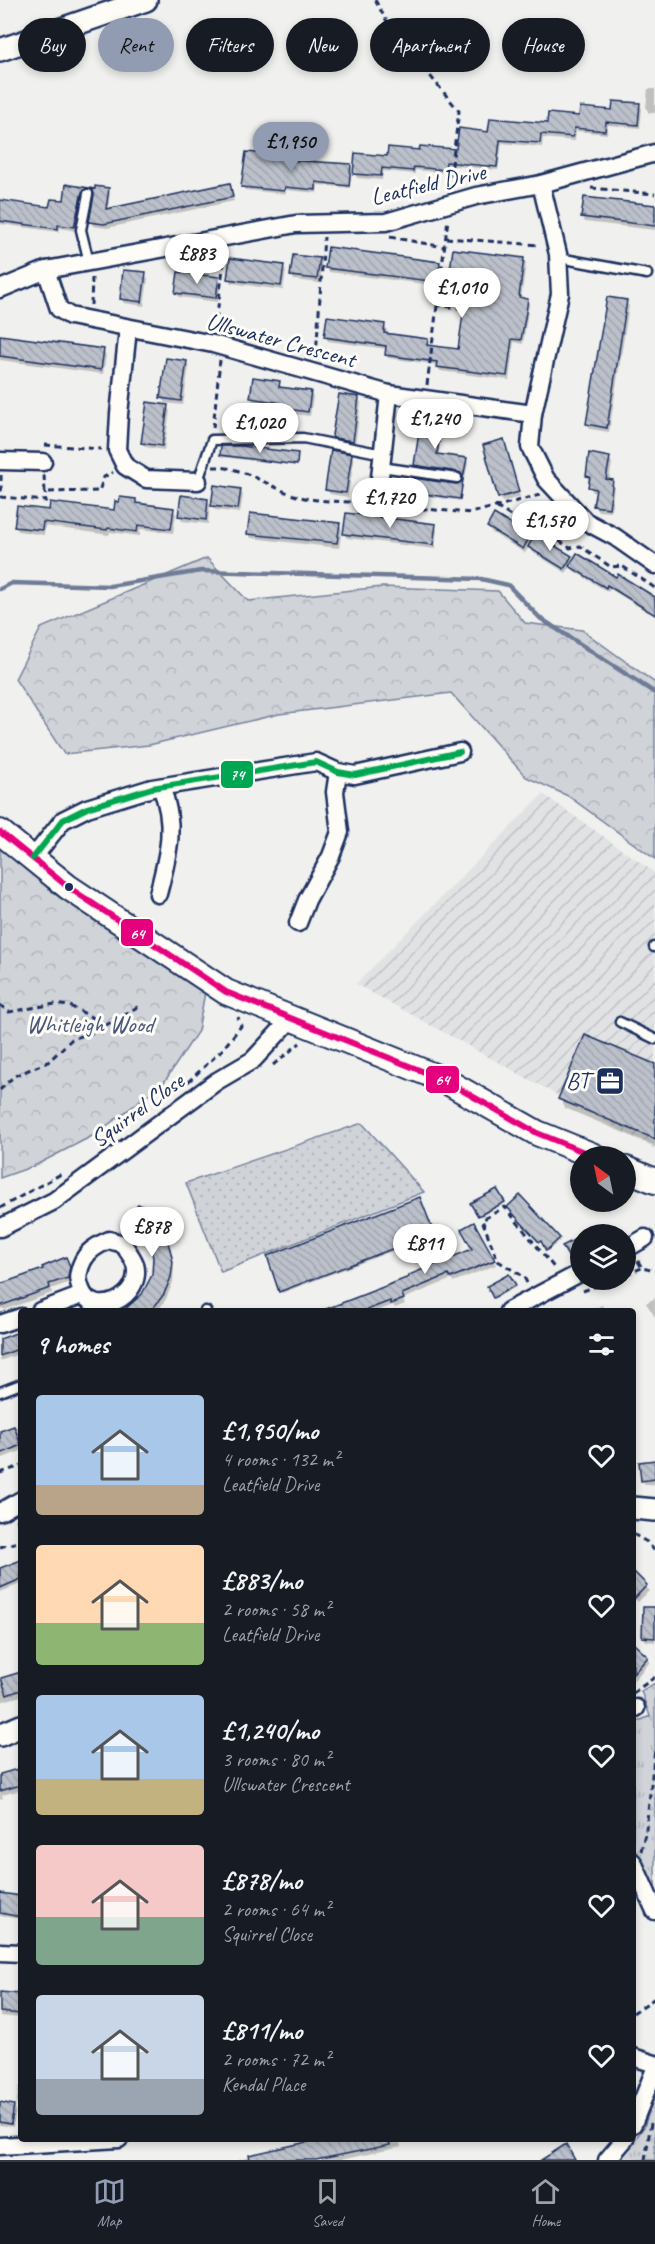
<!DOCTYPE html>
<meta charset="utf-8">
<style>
:root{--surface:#171b24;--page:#20242c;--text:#f1f3f6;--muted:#9ea1a6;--line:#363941;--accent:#919bb2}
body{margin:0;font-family:Caveat,sans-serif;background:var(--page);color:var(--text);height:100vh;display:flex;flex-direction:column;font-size:22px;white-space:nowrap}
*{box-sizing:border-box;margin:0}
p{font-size:20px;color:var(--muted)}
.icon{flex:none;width:33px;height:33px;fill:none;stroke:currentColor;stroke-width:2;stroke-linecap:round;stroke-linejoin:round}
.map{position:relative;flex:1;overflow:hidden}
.details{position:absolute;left:18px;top:1308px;width:618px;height:834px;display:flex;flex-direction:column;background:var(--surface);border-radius:6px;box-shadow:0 3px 9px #0003}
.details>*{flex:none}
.hud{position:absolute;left:18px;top:18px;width:620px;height:54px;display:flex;gap:12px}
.needle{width:39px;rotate:327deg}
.controls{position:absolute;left:570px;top:1146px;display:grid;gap:12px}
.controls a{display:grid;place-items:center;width:66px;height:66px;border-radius:50%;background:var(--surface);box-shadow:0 3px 9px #0003;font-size:30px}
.price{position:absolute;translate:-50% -51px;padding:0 14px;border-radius:21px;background:#fff;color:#222;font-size:20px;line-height:39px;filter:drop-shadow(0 2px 3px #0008)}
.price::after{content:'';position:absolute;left:50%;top:36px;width:18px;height:14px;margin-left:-9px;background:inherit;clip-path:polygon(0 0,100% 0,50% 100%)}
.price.current{background:var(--accent);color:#111}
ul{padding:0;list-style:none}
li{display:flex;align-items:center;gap:18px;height:150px;padding:0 18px}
li span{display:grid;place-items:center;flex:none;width:168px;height:120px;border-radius:6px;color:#555}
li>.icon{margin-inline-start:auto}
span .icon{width:72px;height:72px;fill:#fffc;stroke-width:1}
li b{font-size:26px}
h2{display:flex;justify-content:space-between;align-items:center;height:72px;padding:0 18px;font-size:26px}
.tag{padding:0 21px;border-radius:27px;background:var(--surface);box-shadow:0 3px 9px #0003;font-size:21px;line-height:54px}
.tag.current{background:var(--accent);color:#111}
.dock{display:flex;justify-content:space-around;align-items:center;height:84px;border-top:2px solid var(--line);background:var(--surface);font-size:16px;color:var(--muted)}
.dock a{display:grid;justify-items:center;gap:3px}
.dock .current{color:var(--accent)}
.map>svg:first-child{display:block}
</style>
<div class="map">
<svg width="655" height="2160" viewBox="0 0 655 2160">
<defs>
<pattern id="industrial-furrows" width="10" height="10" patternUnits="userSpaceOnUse" patternTransform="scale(1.5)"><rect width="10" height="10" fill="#e0e2e3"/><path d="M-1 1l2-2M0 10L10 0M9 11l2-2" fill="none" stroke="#c0c2c5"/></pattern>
<pattern id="grass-dots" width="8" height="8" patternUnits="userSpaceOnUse" patternTransform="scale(1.5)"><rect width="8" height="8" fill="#d0d3d8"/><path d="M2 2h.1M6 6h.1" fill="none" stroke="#b2b5bc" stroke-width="1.8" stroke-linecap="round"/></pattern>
<pattern id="forest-crowns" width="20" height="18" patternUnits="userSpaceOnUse" patternTransform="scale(1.5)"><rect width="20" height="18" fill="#d0d3d8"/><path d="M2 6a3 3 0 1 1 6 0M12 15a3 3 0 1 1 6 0" fill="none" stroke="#b2b5bc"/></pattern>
<pattern id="park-tufts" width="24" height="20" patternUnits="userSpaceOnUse" patternTransform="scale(1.5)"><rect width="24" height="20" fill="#d0d3d8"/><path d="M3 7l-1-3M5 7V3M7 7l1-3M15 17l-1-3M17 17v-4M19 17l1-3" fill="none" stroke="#b2b5bc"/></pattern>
<pattern id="building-back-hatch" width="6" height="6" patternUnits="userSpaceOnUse" patternTransform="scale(1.5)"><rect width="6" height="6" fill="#bbc0ca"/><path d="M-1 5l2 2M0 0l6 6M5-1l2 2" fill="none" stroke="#a0a5b0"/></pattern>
</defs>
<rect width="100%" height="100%" fill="#f0f0ee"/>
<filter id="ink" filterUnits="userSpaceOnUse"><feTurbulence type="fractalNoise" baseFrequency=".0167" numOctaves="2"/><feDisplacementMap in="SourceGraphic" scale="12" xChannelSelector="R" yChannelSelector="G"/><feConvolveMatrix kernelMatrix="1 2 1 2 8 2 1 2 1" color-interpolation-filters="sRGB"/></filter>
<g filter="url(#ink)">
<!-- industrial -->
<polygon fill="url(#industrial-furrows)" points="543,794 655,873 655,1149 356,984"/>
<!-- grass -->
<polygon fill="url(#grass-dots)" stroke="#76819b" stroke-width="1.5" points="362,1123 424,1192 221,1272 186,1183"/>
<!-- forest -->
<g fill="url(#forest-crowns)" stroke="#76819b" stroke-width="1.5">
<polygon points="207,558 248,601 382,587 498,591 525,623 582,630 655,683 655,859 568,796 526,777 451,693 279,714 149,745 64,754 15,679 41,628"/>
<polygon points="0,845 205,992 198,1031 163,1084 94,1135 34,1166 0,1178"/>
</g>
<!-- park -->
<g fill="url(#park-tufts)" stroke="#76819b" stroke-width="1.5">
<polygon points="655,1683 655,1892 633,1847 633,1724 650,1716 641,1691"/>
<polygon points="655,2094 655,2160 620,2160 644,2127"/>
</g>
<!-- shadow -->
<g fill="#0003">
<polygon points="648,89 655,89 655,113 649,113 646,108"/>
<polygon points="639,105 642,109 640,128 608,125 607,134 576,131 575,141 543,138 542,147 502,143 498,170 447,165 446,173 415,170 415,174 383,171 382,180 357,178 355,174 388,157 420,152 457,151 490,133 549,124"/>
<polygon points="288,158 291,161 350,166 352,169 350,188 318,185 317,193 286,190 286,194 245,190 243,187"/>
<polygon points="229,184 234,201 107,228 93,226 91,222 96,193 89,191 83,197 76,231 60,228 59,232 0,224 0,202 51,208 65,202 68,186 96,190 108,189 110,193 108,210"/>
<polygon points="655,206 655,230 585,222 582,217"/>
<polygon points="523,259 526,263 521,299 527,300 529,304 523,344 514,342 509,380 440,371 438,365 388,358 386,354 387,349 328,341 326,337 384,326 387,330 386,335 427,341 429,346 459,351 470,276 454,273 452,269"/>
<polygon points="319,260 322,264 320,283 294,280 292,275"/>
<polygon points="440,263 442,268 440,286 329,272 326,267"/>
<polygon points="283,266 286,271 283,290 231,283 228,278"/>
<polygon points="145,274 148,279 144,306 124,303 121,299"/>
<polygon points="218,278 221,283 218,302 179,297 176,292"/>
<polygon points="626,302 629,306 609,432 590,429 588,424"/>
<polygon points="0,336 103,351 106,355 103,374 0,360"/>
<polygon points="186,362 189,367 183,405 165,403 162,398"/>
<polygon points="279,382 282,389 310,392 313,397 310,416 285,413 282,406 254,402 251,398"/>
<polygon points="359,398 361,403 355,445 338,442 335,437"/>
<polygon points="167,406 170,411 164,450 145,447 142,442"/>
<polygon points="441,425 442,428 438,456 466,459 468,463 465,478 461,475 417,468 416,465"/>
<polygon points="506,446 520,497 502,502 500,497"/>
<polygon points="297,454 297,466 222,457 221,455"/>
<polygon points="351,456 354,460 348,497 330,494 327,489"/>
<polygon points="609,458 612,463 609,481 612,481 614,486 611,512 598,511 595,506 597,492 593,492 590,487 587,476"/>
<polygon points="463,482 461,501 412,494 411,492 457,486"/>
<polygon points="240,490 243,495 240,513 215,510 212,506"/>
<polygon points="135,500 138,505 173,510 176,514 173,533 140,529 140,536 110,532 109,535 45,526 44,535 18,531 16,527 51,512 115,512"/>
<polygon points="207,500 210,505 208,524 182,521 180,516"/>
<polygon points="495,516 529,537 532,542 570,557 573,563 655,601 655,603 649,613 610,589 608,592 574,571 571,566 566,573 532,552 529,547 525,553 491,532 488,527"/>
<polygon points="339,524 342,529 339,548 251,538 249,534"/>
<polygon points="435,526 437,530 435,549 347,538 344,534"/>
<polygon points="655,1065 655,1146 565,1108 560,1098"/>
<polygon points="496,1191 504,1204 480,1217 472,1204"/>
<polygon points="419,1199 434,1235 282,1293 269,1257"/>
<polygon points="510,1209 559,1239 560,1240 548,1251 544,1242 541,1243"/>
<polygon points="129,1224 164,1230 174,1268 173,1282 166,1299 158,1311 122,1311 143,1295 153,1275 154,1257 149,1242 132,1229"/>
<polygon points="474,1224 496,1265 453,1282 452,1279 403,1299 405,1304 395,1308 393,1305 377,1311 322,1311 411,1278 474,1249"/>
<polygon points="602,1227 606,1234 588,1234"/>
<polygon points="580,1238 580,1259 573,1262 565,1246"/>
<polygon points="68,1264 72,1272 70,1282 51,1289 52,1293 4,1310 3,1308 0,1309 0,1285"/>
<polygon points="509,1276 516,1287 496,1298 489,1287"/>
<polygon points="655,1298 655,1317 646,1303"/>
<polygon points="602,1305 605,1311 589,1311"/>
<polygon points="21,1334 21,1357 18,1359 16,1355 0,1361 0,1339 7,1336 9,1339"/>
<polygon points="21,1419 21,1451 0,1459 0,1433 21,1425 19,1420"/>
<polygon points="655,1461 655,1484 645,1485 643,1480"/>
<polygon points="21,1561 21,1584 0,1592 0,1569"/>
<polygon points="633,1574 649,1591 638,1602 633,1597"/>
<polygon points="655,1609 655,1642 646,1641 643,1637"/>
<polygon points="633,1649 647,1658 650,1662 633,1681"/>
<polygon points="21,1673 21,1696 0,1702 0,1681"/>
<polygon points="21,1770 21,1790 2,1795 3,1798 0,1799 0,1776"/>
<polygon points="0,1894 21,1898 21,1919 0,1916"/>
<polygon points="0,1994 21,1996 21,2018 0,2016"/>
<polygon points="19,2087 21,2087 21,2108 16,2104"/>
<polygon points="0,2104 14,2106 16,2110 13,2127 0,2125"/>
<polygon points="329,2139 416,2139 400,2142 401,2147 340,2160 238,2160"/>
</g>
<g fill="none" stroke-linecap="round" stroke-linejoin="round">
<!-- stream -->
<polyline stroke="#6f7b97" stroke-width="4.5" points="0,589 12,583 110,586 201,571 481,579 508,585 540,618 655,693"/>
</g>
<!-- building -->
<g fill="url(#building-back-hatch)" stroke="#1b2f5e" stroke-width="1.5">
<polygon points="613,101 640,103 638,125 606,122 605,131 574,128 573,137 541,134 540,143 500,140 497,167 446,162 445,170 414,167 413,171 382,168 381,176 353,174 355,153 387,156 388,147 419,150 420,146 456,149 459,128 488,132 490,118 547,123 548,113 579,116 580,107 612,110"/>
<polygon points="246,152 289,156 289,160 351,164 349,186 316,182 316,190 285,187 284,191 241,187"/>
<polygon points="230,183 233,197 104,224 89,222 94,195 93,190 89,188 82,192 74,227 58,225 58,229 0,221 0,200 49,207 51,199 64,200 66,184 95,189 95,186 109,188 106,209"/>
<polygon points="584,197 655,205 655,226 581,217"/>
<polygon points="328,247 440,262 438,282 325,268"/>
<polygon points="453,249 524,258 519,297 528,299 526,312 521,340 512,339 507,376 436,367 437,362 385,355 386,346 324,337 327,316 385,324 384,333 428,339 427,345 458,349 469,272 450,270"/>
<polygon points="293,255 320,258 317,279 290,276"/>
<polygon points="230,258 284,265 281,286 227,279"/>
<polygon points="123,270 146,272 142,302 120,299"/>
<polygon points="178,272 219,277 216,298 175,293"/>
<polygon points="607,297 627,300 607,428 586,424"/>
<polygon points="0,335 104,349 101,370 0,356"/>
<polygon points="166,358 187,361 181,401 160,398"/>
<polygon points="253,377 280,381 279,387 311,391 308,412 281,408 281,403 250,398"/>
<polygon points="339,394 359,397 353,441 333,438 332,435"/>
<polygon points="147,402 168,405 162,446 141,443"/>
<polygon points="421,420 442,423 437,454 467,458 463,478 461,473 458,472 414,465"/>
<polygon points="504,439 519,492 498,498 483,445"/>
<polygon points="221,446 241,446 298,453 297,465 220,455"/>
<polygon points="331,450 352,454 346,493 325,490"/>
<polygon points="589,453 610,457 606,479 613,480 609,508 593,506 596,489 588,487 590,477 586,476"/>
<polygon points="412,478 456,484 463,480 460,499 410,492"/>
<polygon points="214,485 241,489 238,509 211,506"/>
<polygon points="181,495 208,499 206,520 178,516"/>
<polygon points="120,497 136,499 136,503 174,508 171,529 138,525 137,532 108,528 107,530 43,522 42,530 14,527 17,506 49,510 50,502 114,510 115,501 119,502"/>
<polygon points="250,513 340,523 337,543 247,534"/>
<polygon points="346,513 436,524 433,545 343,534"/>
<polygon points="494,514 530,536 523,549 487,527"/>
<polygon points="535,534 572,556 564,569 528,547"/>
<polygon points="577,553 616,577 618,574 655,597 655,615 607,585 606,588 569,566"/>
<polygon points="585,1035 655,1064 655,1139 558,1099"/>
<polygon points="497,1189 505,1202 478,1216 470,1203"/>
<polygon points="520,1195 560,1238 546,1251 541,1241 539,1242 507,1207"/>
<polygon points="420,1197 434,1233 279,1292 267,1256"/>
<polygon points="138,1204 153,1212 162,1224 170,1249 173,1262 171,1277 164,1294 151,1311 123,1311 142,1294 152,1275 153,1257 150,1248 145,1238 127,1225"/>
<polygon points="474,1222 495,1260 450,1278 448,1275 402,1294 404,1299 391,1304 390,1301 364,1311 321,1311 409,1277 409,1275 472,1249 461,1229"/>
<polygon points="580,1237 580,1257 571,1261 562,1246"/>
<polygon points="66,1257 70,1266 68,1278 49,1284 50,1288 0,1306 0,1284 43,1269 42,1267"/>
<polygon points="509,1274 516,1285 493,1298 487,1286"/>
<polygon points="21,1331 21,1348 0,1356 0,1339"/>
<polygon points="14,1426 21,1445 0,1454 0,1431"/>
<polygon points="655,1460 655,1479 641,1481 639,1462"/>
<polygon points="21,1560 21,1579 0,1588 0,1568"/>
<polygon points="633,1571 647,1585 633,1600"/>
<polygon points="643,1607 655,1607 655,1638 642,1637"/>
<polygon points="633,1643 648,1657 633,1674"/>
<polygon points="21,1672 21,1690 7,1695 1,1678"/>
<polygon points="21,1768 21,1785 0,1791 0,1774"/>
<polygon points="0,1893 21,1896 21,1917 0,1913"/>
<polygon points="0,1992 21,1994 21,2014 0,2012"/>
<polygon points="0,2102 14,2105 11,2124 0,2122"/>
<polygon points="320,2139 389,2139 390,2145 316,2160 250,2160 249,2155"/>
<polygon points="566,2144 575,2160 541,2160"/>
</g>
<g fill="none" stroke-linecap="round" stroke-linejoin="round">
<!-- service casing -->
<g stroke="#1b2f5e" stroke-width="13">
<g id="service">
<polyline points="88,194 81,230 89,262"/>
<polyline points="559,258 647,274"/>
<polyline points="381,467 457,478"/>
<polyline points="198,481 212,440 303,438 383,454"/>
<polyline points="654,947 655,947"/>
<polyline points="620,1022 655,1039"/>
<polyline points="205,1311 206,1311"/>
<polyline points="0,1392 21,1384"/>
</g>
</g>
<!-- minor casing -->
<g stroke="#1b2f5e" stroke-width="21">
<g id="minor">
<polyline points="541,184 558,254 560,294 533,414 530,447 546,479 585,521 615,537 655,565"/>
<polyline points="46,270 59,309 70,316 213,344 389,394 533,414"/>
<polyline points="0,289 46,270 296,224 386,222 476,196 541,184 655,153"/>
<polyline points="128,329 119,414 117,450 125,466 146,479 198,481"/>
<polyline points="0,461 43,462"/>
<polyline points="377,505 389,394"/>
<polyline points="33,858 63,820 87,808 152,788 316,762 338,772 355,775 460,752"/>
<path d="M158 894C168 855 177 825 161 787"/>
<polyline points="298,923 307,900 331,856 340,832 335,792 338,772"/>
<polyline points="0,1228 54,1201 217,1081 253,1060 292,1018"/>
<path d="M109 1240 123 1244C127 1250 133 1258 135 1264 144 1298 92 1321 81 1289 79 1283 77 1278 79 1272 83 1254 93 1247 109 1240Z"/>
<polyline points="626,1249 645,1238"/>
<polyline points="40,1311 82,1295"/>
<polyline points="508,1311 580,1273"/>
<polyline points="0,1324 21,1317"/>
<polyline points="0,1512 21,1500"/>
<polyline points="633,1709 636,1708"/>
<polyline points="633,1862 655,1911"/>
<polyline points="0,1952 21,1953"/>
<polyline points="633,2057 655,2064"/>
<polyline points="633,2124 655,2069"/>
<polyline points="0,2146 119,2139"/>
<polyline points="607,2160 625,2139"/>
</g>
</g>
<!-- tertiary casing -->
<g stroke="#1b2f5e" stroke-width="26">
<g id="tertiary">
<polyline points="0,50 146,0"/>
<polyline points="633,1508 655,1510"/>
<polyline points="0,1735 21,1726"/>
</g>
</g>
<!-- secondary casing -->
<g stroke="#1b2f5e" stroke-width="28">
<g id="secondary">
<polyline points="0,832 68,887 226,992 444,1080 537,1133 594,1156"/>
<polyline points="626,1169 655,1181"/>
</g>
</g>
<!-- path -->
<g stroke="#1b2f5e" stroke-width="3" stroke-dasharray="6 4.5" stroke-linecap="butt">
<polyline points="375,0 390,27 459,111 449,188"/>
<polyline points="591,188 655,194"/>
<polyline points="390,237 444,247"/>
<polyline points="446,238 540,245"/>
<polyline points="91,305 92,278"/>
<polyline points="436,305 466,309"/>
<polyline points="215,330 225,253"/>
<polyline points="316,356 324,237"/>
<polyline points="427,385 448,219"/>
<polyline points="213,428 220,360"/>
<polyline points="45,445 101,449"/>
<path d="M213 467C244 466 270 488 297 496 318 502 342 501 363 503"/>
<polyline points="1,475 1,497 46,501 45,492"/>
<polyline points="44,475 45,492 99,491 104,477 113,472"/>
<polyline points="390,506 471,513 540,495"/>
<polyline points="496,507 532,529 538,527 570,548 580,546 611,567 622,566 655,588"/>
<polyline points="0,1005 9,1012 55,1004 70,1006 107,1025"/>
<polyline points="273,1065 300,1043"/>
<polyline points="188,1082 222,1050 241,1026 238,1017"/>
<polyline points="0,1090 14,1076 48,1062 72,1039 94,1032 139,1006"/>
<polyline points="0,1208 61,1174"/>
<polyline points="638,1261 642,1268 655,1271"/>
<polyline points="626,1274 642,1268"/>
<polyline points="527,1283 524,1277 498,1261 482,1220 505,1207 556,1270"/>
<polyline points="583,1291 612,1280"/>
<polyline points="0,1473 21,1466"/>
<polyline points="17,1519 21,1528"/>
<polyline points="633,1534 647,1542 655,1551"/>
<polyline points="0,1547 21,1541"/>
<polyline points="633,1693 655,1677"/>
<polyline points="641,1851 646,1829 655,1749"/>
<polyline points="633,2013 655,1998"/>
<polyline points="645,2160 651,2123"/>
</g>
<!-- service -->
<use href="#service" stroke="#fdfcf7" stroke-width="8"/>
<!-- minor -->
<use href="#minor" stroke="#fdfcf7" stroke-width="16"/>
<!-- tertiary -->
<use href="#tertiary" stroke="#fdfcf7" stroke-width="21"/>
<!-- secondary -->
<use href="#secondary" stroke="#fdfcf7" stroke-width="24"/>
<!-- bus-1 casing -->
<g stroke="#fdfcf7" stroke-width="10">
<polyline id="bus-1" points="0,832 68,887 226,992 444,1080 537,1133 594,1156"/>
</g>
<!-- bus-2 casing -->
<g stroke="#fdfcf7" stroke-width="10">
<polyline id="bus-2" points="33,858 63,820 87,808 152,788 316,762 338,772 355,775 460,752"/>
</g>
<!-- bus-1 -->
<use href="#bus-1" stroke="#e5007d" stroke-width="6"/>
<!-- bus-2 -->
<use href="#bus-2" stroke="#00a651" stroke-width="6"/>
</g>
</g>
<!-- icons -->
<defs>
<g id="office-square" transform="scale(1.5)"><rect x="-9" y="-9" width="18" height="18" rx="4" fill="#1b2f5e" stroke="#fdfcf7"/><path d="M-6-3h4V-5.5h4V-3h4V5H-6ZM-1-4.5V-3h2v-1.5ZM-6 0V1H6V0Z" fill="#fff"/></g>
</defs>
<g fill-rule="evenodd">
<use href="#office-square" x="610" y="1081"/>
</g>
<!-- markers -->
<circle fill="#1b2f5e" stroke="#fdfcf7" stroke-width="2" cx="69" cy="887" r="5"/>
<g text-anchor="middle" stroke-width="6" stroke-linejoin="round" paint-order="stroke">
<!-- street labels -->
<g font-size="24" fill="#1b2f5e" stroke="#fdfcf7">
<text transform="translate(428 184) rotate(-13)" y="8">Leatfield Drive</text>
<text transform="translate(281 340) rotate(15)" y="8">Ullswater Crescent</text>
<text transform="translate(137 1110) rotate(-36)" y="8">Squirrel Close</text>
</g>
<!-- park labels -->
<g font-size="24" fill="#48587c" stroke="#fdfcf7">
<text x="90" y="1032">Whitleigh Wood</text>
</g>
<!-- poi labels -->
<g font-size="24" fill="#1b2f5e" stroke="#fdfcf7" text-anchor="end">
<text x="589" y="1089">BT</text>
</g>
</g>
<g stroke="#fdfcf7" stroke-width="2">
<rect x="220" y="760" width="34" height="29" rx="6" fill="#00a651"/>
<rect x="120" y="918" width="34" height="29" rx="6" fill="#e5007d"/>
<rect x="425" y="1065" width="35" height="29" rx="6" fill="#e5007d"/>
</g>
<g font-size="16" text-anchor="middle" font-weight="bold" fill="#fff">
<text x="237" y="780">74</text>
<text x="137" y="939">64</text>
<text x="442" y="1085">64</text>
</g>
</svg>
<div class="controls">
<a><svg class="needle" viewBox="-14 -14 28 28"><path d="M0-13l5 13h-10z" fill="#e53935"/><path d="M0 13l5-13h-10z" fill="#9ea1a6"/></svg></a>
<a><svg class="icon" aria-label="layers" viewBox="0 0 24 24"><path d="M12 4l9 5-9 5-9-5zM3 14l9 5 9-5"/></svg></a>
</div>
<b class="price current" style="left:291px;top:173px">£1,950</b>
<b class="price" style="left:197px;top:285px">£883</b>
<b class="price" style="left:462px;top:319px">£1,010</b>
<b class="price" style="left:435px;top:450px">£1,240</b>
<b class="price" style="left:260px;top:454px">£1,020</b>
<b class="price" style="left:390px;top:529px">£1,720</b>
<b class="price" style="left:550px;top:552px">£1,570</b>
<b class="price" style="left:152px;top:1258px">£878</b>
<b class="price" style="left:425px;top:1275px">£811</b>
<div class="hud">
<a class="tag">Buy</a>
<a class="tag current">Rent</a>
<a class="tag">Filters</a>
<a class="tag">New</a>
<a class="tag">Apartment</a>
<a class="tag">House</a>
</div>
<section class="details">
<h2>9 homes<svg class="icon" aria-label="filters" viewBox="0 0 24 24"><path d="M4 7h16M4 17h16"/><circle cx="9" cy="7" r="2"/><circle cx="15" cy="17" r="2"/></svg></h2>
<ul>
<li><span style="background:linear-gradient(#a9c7e8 75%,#b9a48a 0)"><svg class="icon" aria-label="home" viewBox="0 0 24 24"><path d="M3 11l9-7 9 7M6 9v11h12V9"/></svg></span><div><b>£1,950/mo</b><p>4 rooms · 132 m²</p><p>Leatfield Drive</p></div><svg class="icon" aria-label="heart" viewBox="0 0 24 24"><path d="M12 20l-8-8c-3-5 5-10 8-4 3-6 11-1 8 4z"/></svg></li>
<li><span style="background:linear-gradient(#ffd9b3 65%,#8fb573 0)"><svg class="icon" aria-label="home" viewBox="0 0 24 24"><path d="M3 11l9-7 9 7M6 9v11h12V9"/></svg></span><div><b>£883/mo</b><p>2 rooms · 58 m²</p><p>Leatfield Drive</p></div><svg class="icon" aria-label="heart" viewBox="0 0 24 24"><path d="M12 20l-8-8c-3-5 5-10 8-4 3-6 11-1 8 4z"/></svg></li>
<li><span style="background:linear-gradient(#a9c7e8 70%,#c2b280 0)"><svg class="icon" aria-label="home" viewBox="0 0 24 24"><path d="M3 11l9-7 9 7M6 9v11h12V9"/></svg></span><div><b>£1,240/mo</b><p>3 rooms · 80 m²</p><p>Ullswater Crescent</p></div><svg class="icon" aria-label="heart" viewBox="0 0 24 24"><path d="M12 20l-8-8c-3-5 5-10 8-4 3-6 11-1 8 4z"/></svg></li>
<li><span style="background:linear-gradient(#f6c9c9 60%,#7fa58c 0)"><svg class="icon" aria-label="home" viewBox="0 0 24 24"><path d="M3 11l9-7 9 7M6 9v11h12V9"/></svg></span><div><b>£878/mo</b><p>2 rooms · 64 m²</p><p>Squirrel Close</p></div><svg class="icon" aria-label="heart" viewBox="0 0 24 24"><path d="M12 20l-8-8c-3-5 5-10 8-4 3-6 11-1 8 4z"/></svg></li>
<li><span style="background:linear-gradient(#c9d6e8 70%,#9aa5b1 0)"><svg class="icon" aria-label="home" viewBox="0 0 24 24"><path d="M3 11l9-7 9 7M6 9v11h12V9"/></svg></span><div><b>£811/mo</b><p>2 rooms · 72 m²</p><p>Kendal Place</p></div><svg class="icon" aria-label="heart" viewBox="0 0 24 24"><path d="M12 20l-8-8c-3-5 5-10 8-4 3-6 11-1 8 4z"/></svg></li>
</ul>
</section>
</div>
<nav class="dock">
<a class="current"><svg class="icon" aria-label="map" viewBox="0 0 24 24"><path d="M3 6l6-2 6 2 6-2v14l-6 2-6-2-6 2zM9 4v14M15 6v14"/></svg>Map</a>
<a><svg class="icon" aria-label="saved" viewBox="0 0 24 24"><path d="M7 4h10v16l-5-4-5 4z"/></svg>Saved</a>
<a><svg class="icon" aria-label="home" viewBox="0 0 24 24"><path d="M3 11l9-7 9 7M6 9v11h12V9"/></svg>Home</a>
</nav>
